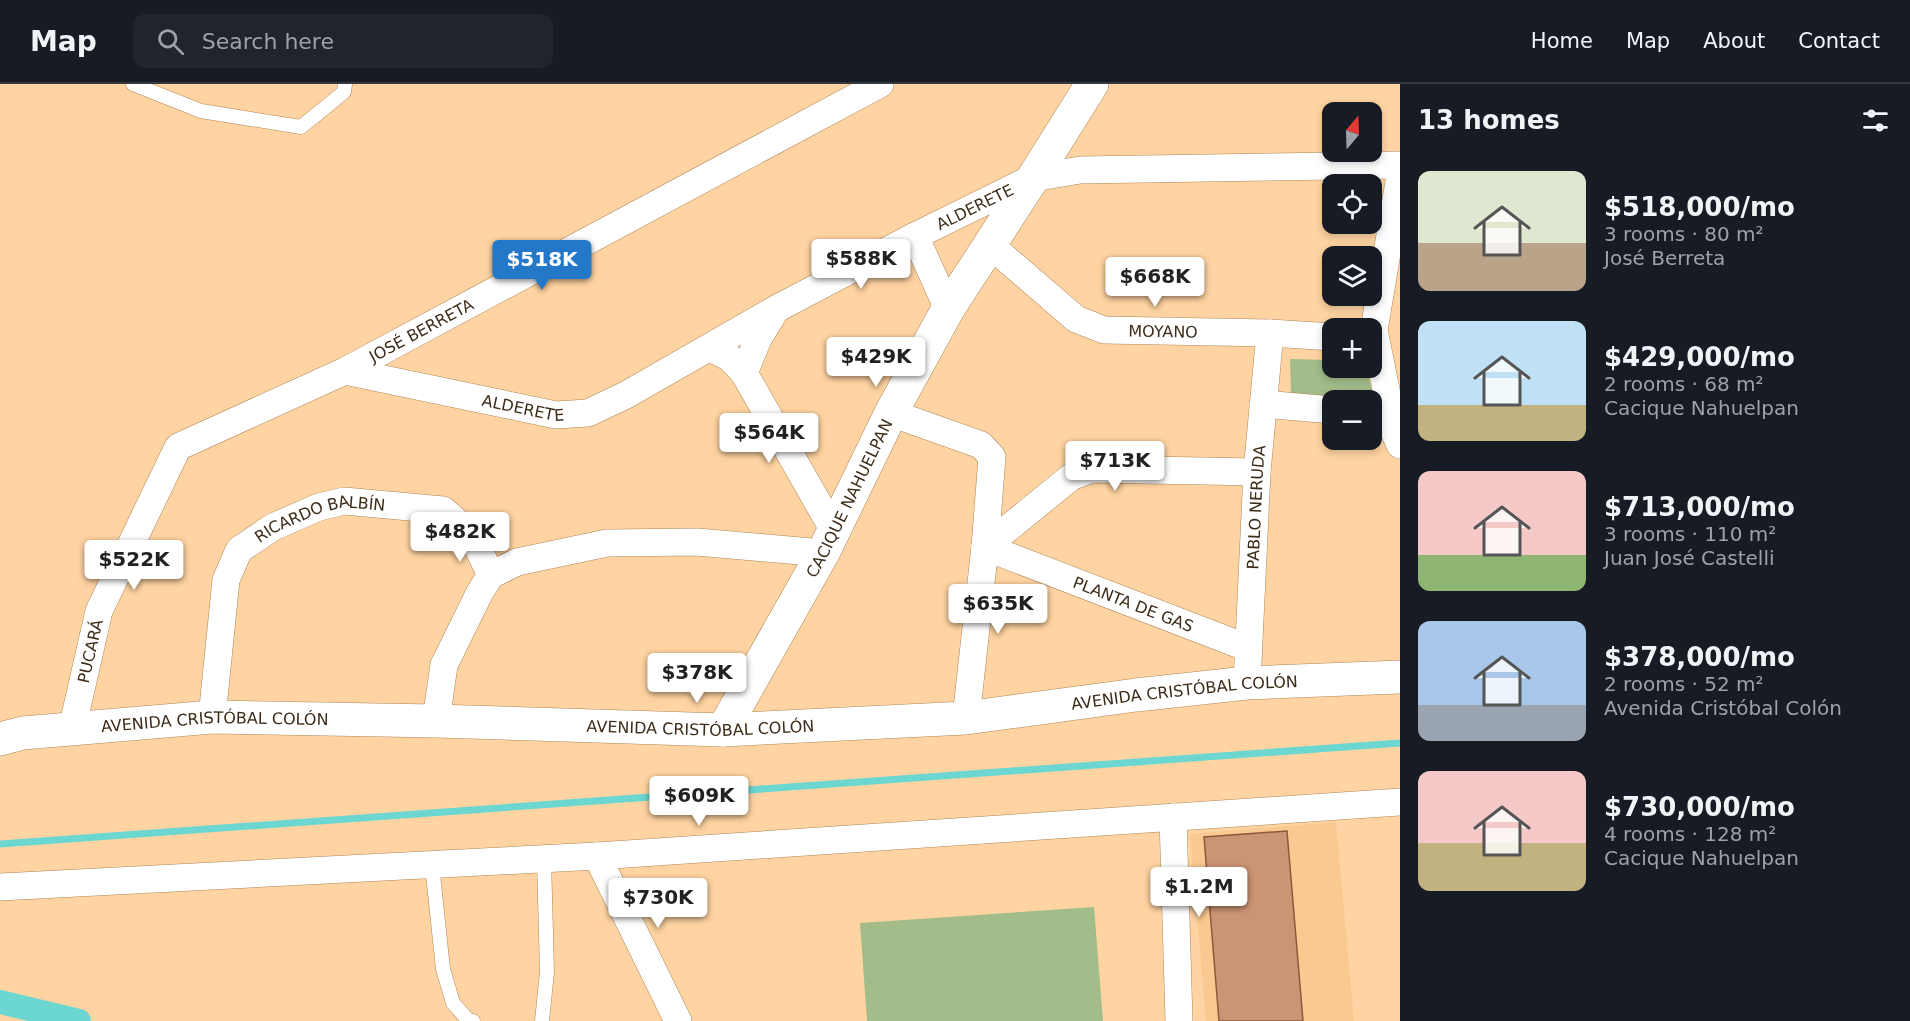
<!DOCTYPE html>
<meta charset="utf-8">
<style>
:root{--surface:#171b24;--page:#20242c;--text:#f1f3f6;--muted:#9ea1a6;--line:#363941;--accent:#2379c7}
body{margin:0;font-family:"DejaVu Sans",sans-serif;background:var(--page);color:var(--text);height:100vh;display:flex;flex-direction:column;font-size:22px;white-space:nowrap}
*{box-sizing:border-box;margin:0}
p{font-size:20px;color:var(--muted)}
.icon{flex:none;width:33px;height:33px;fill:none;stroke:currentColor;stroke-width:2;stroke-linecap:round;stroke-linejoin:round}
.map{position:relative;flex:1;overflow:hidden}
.details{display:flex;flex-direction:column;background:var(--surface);width:510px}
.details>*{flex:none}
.needle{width:39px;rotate:19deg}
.tools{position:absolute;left:1322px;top:18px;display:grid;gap:12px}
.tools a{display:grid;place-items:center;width:60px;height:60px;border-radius:12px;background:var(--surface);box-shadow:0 3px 9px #0003;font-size:30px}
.price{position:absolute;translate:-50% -51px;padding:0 14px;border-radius:6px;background:#fff;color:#222;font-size:20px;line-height:39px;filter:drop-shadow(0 2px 3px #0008)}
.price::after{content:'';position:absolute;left:50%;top:36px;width:18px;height:14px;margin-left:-9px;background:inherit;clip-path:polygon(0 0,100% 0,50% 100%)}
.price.active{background:var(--accent);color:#fff}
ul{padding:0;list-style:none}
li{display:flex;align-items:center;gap:18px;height:150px;padding:0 18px}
li span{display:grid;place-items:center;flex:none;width:168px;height:120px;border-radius:12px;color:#555}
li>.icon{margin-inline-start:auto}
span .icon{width:72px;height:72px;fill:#fffc;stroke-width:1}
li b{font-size:26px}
h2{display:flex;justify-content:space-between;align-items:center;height:72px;padding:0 18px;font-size:26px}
header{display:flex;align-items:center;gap:36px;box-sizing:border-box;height:84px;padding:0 30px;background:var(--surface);border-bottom:2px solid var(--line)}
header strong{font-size:28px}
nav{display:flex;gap:33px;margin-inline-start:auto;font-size:21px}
.search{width:420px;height:54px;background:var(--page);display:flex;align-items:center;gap:15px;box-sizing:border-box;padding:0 21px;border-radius:12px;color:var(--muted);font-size:22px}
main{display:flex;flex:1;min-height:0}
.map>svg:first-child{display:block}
</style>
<header>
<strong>Map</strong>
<div class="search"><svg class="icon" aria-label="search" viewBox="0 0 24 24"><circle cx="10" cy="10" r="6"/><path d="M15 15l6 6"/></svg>Search here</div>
<nav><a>Home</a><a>Map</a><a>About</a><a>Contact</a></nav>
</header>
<main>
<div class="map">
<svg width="1400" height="937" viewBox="0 0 1400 937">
<rect width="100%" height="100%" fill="#ffd4a2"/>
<!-- built -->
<polygon fill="#f9c991" points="1336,738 1354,937 1206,937 1190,750"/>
<!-- green -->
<g fill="#a2bd8a">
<polygon points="1290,275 1332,276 1332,284 1366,284 1376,322 1371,320 1371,316 1362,316 1355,313 1291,310"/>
<polygon points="1094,823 1103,937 867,937 860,839"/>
</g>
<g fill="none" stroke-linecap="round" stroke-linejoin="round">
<!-- stream -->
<polyline stroke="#6cd6d0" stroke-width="7" points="0,760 1400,659"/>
<!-- canal -->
<polyline stroke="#6cd6d0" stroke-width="24" points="0,918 79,937"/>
</g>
<!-- building -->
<polygon fill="#cb9474" stroke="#8c593b" stroke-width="1.5" points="1287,747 1303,937 1219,937 1204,753"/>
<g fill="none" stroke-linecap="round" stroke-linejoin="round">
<!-- service casing -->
<g stroke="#ad8555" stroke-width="15">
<g id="service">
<polyline points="133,0 201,27 301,43 344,8 345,0"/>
<polyline points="432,781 443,885 453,919 468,936 473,937"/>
<polyline points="542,937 547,888 544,775"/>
</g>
</g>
<!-- minor casing -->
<g stroke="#ad8555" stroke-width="28">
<g id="minor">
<polyline points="1400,92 1374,246 1395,350 1400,361"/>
<polyline points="915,152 948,225"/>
<path id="s1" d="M989 160 1076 235 1104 246 1270 249 1332 253"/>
<polyline points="710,264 730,274 744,289 758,255 775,227"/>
<path id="s2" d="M345 287 556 331 588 329 626 311 776 225 915 152 1033 94 1080 86 1400 81"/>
<polyline points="744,289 834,447"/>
<polyline points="1263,320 1332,326"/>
<polyline points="891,329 981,361 992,373 985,463 966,634"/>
<polyline points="985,463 1071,393 1092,385 1257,388"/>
<path id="s3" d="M985 463 1248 564"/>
<path id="s4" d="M1247 599 1257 388 1270 249"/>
<path id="s5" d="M212 633 226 496 239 466 273 443 319 423 344 417 443 426 471 450 491 491 517 478 607 459 697 458 823 469"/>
<polyline points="436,637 444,581 480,508 491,491"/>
<path id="s6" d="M72 645 99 527 178 363 345 287 880 0"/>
<polyline points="1173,733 1179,937"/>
<polyline points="597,772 678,937"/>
<polyline points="0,803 597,772 1400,718"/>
</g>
</g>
<!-- tertiary casing -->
<g stroke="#ad8555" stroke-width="34">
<g id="tertiary">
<path id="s7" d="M723 646 823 469 891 329 948 225 1033 94 1092 0"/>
<path id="s8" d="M0 655 23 649 212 633 436 637 723 646 966 634 1136 611 1247 599 1400 593"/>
</g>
</g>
<!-- service -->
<use href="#service" stroke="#fff" stroke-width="14"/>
<!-- minor -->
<use href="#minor" stroke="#fff" stroke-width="27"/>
<!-- tertiary -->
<use href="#tertiary" stroke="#fff" stroke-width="33"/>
</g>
<g text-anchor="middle" stroke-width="6" stroke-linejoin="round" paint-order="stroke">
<!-- street labels -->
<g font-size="16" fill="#3d2c18" stroke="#ffe5c7">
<text dy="6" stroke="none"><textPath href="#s2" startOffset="686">ALDERETE</textPath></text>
<text dy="6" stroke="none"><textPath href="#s6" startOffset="573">JOSÉ BERRETA</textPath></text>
<text dy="6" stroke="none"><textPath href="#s1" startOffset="204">MOYANO</textPath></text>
<text dy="6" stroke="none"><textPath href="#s2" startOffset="182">ALDERETE</textPath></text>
<text dy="6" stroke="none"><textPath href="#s7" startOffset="264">CACIQUE NAHUELPAN</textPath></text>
<text dy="6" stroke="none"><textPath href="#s4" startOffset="176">PABLO NERUDA</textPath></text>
<text dy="6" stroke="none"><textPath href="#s5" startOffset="260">RICARDO BALBÍN</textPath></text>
<text dy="6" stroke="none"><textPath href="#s3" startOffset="159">PLANTA DE GAS</textPath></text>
<text dy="6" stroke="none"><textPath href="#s6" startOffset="80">PUCARÁ</textPath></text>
<text dy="6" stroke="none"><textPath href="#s8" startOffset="1188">AVENIDA CRISTÓBAL COLÓN</textPath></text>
<text dy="6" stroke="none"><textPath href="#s8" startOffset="216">AVENIDA CRISTÓBAL COLÓN</textPath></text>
<text dy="6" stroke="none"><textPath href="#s8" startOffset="702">AVENIDA CRISTÓBAL COLÓN</textPath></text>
</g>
</g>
</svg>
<div class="tools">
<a><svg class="needle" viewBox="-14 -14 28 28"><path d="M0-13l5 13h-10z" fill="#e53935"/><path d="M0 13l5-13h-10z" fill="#9ea1a6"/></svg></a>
<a><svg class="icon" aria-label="locate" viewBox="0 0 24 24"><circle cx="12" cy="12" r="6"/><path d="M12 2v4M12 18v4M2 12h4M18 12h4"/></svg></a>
<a><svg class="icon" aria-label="layers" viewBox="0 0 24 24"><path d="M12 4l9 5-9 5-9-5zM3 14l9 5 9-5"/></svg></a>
<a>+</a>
<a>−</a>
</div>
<b class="price" style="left:861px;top:206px">$588K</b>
<b class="price active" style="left:542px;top:207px">$518K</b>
<b class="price" style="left:1155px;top:224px">$668K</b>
<b class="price" style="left:876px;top:304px">$429K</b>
<b class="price" style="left:769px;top:380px">$564K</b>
<b class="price" style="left:1115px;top:408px">$713K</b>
<b class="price" style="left:460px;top:479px">$482K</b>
<b class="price" style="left:134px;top:507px">$522K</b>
<b class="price" style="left:998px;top:551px">$635K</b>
<b class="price" style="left:697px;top:620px">$378K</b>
<b class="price" style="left:699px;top:743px">$609K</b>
<b class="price" style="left:1199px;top:834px">$1.2M</b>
<b class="price" style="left:658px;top:845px">$730K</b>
</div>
<section class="details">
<h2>13 homes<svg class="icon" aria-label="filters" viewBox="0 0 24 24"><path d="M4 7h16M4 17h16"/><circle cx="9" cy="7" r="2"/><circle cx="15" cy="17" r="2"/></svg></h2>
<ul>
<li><span style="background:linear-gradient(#dfe7d0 60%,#b9a48a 0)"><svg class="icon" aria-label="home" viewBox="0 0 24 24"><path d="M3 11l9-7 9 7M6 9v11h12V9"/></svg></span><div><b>$518,000/mo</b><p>3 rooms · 80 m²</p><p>José Berreta</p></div></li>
<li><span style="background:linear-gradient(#bfe0f5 70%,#c2b280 0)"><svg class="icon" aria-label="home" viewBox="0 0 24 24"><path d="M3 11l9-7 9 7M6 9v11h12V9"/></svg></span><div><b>$429,000/mo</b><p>2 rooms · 68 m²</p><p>Cacique Nahuelpan</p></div></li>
<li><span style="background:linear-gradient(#f6c9c9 70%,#8fb573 0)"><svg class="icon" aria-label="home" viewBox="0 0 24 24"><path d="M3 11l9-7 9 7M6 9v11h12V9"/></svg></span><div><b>$713,000/mo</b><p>3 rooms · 110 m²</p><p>Juan José Castelli</p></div></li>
<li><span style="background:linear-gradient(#a9c7e8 70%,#9aa5b1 0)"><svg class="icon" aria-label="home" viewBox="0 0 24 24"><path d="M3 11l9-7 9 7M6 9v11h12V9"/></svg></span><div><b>$378,000/mo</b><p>2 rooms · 52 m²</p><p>Avenida Cristóbal Colón</p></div></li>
<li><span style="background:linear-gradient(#f6c9c9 60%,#c2b280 0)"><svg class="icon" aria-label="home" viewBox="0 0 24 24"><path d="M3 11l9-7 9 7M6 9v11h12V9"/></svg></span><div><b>$730,000/mo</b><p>4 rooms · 128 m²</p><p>Cacique Nahuelpan</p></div></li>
</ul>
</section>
</main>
